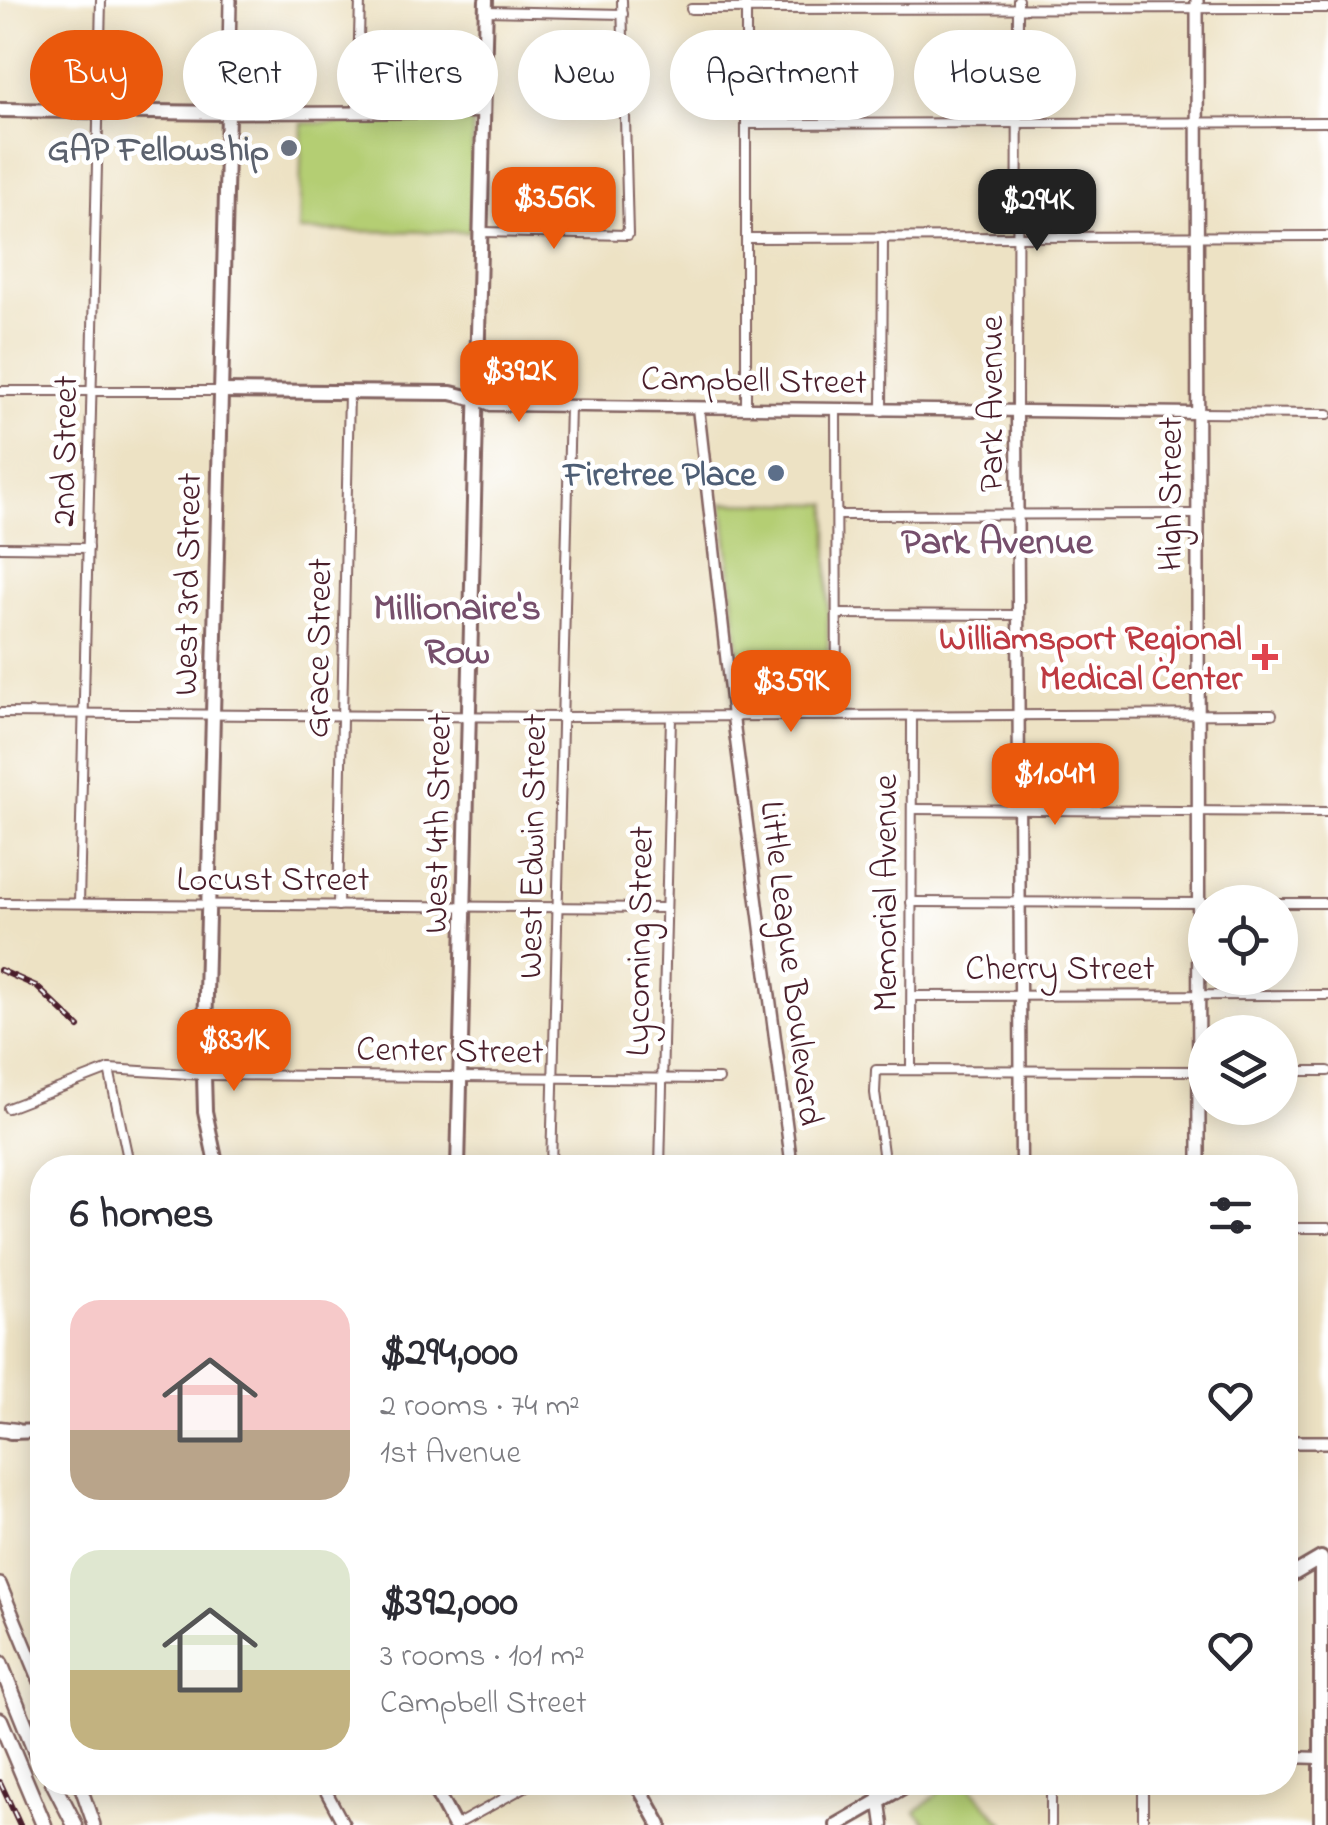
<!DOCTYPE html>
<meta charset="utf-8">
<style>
:root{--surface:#fff;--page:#f7f7f7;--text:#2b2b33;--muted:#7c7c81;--accent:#ea580c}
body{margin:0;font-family:"Indie Flower",sans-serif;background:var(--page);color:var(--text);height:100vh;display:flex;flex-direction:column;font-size:38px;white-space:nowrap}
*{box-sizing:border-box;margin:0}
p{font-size:32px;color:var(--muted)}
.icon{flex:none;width:55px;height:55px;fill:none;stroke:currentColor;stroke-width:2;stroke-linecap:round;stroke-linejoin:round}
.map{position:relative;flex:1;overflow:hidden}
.drawer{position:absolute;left:30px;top:1155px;width:1268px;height:640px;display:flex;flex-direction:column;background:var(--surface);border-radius:40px;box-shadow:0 5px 25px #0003}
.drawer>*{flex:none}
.hud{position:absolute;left:30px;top:30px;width:1270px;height:90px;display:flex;gap:20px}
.tools{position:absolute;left:1188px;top:885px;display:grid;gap:20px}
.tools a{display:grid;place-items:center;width:110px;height:110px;border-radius:50%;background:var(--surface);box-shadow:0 5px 25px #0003;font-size:50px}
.price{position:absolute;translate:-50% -85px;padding:0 22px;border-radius:20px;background:var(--accent);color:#fff;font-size:32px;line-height:65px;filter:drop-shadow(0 2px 5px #0008)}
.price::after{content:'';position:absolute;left:50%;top:60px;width:30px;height:22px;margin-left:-15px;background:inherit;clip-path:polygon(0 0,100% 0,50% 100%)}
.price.on{background:#222;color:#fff}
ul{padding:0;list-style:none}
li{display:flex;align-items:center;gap:30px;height:250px;padding:0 40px}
li span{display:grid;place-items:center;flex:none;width:280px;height:200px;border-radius:30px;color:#555}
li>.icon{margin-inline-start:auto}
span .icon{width:120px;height:120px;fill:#fffc;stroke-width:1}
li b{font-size:42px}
h2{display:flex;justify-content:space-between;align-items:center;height:120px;padding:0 40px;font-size:42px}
.chip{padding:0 35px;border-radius:45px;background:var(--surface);box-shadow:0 5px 25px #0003;font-size:35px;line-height:90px}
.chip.on{background:var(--accent);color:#fff}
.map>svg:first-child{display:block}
</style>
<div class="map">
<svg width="1328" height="1825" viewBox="0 0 1328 1825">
<rect width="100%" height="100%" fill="#fff"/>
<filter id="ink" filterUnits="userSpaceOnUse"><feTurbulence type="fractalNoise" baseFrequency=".01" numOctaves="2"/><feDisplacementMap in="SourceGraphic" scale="20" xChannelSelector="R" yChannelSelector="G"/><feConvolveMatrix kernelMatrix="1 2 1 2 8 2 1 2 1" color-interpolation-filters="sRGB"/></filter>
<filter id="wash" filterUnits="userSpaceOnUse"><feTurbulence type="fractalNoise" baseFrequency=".0048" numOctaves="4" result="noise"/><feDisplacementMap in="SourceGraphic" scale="40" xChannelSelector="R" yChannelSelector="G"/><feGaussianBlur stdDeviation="2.25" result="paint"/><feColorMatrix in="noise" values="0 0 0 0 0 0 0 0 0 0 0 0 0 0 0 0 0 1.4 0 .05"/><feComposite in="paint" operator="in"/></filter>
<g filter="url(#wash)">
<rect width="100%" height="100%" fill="#ede2c4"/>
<!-- green -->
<g fill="#b4ce73" stroke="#7f764f" stroke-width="2.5">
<polygon points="473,122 470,232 299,231 302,123"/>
<polygon points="723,503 828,504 828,707 750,707 744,701"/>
<polygon points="950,1782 967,1783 1005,1825 928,1825 916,1812"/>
</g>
</g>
<g filter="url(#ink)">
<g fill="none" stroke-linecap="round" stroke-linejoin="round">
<!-- minor casing -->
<g stroke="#836361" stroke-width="12">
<g id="minor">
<polyline points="746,0 746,408"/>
<polyline points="691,9 1328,8"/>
<polyline points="486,11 623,14"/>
<polyline points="357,113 360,0"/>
<polyline points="747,124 1328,122"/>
<polyline points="480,232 628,235 622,0"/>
<polyline points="746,238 1328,236"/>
<polyline points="0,391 220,391"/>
<polyline points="836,410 837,716"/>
<polyline points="882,411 883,237"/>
<polyline points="1017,413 1018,0"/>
<polyline points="1196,413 1328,414"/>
<polyline points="837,515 1197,514"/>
<polyline points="0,547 88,548"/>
<polyline points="837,614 1018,615"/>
<polyline points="0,713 562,717 1272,714"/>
<polyline points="912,809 1328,812"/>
<polyline points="911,902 1205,903"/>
<polyline points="0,903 666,908"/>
<polyline points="79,903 101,0"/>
<polyline points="1280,903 1328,903"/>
<polyline points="338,906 349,392"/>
<polyline points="912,996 1328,995"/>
<polyline points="109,1069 130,1168"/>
<polyline points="911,1070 912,716"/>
<polyline points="1280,1071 1328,1071"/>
<polyline points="8,1108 109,1069 204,1075 719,1079"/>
<polyline points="551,1168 570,406"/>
<polyline points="660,1168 671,717"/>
<polyline points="885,1168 875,1093 876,1070 1205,1071"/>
<polyline points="1285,1228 1328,1228"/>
<polyline points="456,1825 534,1782"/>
<polyline points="1051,1825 1051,1782"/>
<polyline points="1143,1825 1143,1782"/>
</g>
</g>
<!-- tertiary casing -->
<g stroke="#836361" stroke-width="15">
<g id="tertiary">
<polyline points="228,113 483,112"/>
<polyline points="476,399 491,405 1196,413"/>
<polyline points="698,408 733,717 792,1168"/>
<polyline points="1017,413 1021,1168"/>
<polyline points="1285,1757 1322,1758"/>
<polyline points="321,1782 344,1825"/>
<polyline points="877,1782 883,1825"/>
</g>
</g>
<!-- secondary casing -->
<g stroke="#836361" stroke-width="16">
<g id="secondary">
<polyline points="1197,0 1199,1168"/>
<polyline points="228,113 230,0"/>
<polyline points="1285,1442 1328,1442"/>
<polyline points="0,1584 42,1686"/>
<polyline points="79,1782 94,1825"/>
</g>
</g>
<!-- primary casing -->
<g stroke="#836361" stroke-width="18">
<g id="primary">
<polyline points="0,110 228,113 204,1075 205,1111 217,1168"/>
<polyline points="222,391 451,393 476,399"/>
<polyline points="458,1168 486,0"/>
<polyline points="10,1432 42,1431"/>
<polyline points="1285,1579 1321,1558 1321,1825"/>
<polyline points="431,1782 454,1825"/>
<polyline points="636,1782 660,1825"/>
<polyline points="837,1825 912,1782"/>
</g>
</g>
<!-- motorway casing -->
<g stroke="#836361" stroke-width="19">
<g id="motorway">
<polyline points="0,1429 16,1431"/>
<polyline points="0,1663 42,1767"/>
<polyline points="0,1720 44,1825"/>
<polyline points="53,1782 75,1825"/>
</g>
</g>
<!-- minor -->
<use href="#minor" stroke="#fff" stroke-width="8"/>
<!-- tertiary -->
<use href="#tertiary" stroke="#fff" stroke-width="10"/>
<!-- secondary -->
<use href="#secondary" stroke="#fff" stroke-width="11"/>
<!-- primary -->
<use href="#primary" stroke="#fff" stroke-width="12"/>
<!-- motorway -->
<use href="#motorway" stroke="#fff" stroke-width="14"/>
<!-- rail casing -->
<g stroke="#4a1f2b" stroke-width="6">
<g id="rail">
<polyline points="0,970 36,986 79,1027"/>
<polyline points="0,1782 20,1825"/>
</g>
</g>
<!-- rail -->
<use href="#rail" stroke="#fff" stroke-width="2.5" stroke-dasharray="8" stroke-linecap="butt"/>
</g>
</g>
<!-- markers -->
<circle fill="#6b7280" stroke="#fff" stroke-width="4" cx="289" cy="148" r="10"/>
<circle fill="#5c6f8a" stroke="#fff" stroke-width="4" cx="776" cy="473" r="10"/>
<path fill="#e0444e" stroke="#fff" stroke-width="4" d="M1260 642h10v10h10v10h-10v10h-10v-10h-10v-10h10z"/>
<g text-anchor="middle" stroke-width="9" stroke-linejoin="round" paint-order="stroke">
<!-- worship labels -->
<g font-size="35" font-weight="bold" fill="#5b616d" stroke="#fff" text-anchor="end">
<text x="269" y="160">GAP Fellowship</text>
</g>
<!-- street labels -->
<g font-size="35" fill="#4a1f2b" stroke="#fff">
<text transform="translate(754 379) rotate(1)" y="12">Campbell Street</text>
<text transform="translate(990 404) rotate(-90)" y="12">Park Avenue</text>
<text transform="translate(63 451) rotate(-89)" y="12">2nd Street</text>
<text transform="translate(1169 494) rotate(-90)" y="12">High Street</text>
<text transform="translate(186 584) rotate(-89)" y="12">West 3rd Street</text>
<text transform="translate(317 648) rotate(-89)" y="12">Grace Street</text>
<text transform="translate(436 823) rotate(-89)" y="12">West 4th Street</text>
<text transform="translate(531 846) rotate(-89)" y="12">West Edwin Street</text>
<text x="273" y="890">Locust Street</text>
<text transform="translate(884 893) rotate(-90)" y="12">Memorial Avenue</text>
<text transform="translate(638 941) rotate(-89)" y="12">Lycoming Street</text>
<text transform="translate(793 963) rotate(83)" y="12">Little League Boulevard</text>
<text x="1060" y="979">Cherry Street</text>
<text transform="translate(450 1049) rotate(1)" y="12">Center Street</text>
</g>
<!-- service labels -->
<g font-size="35" font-weight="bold" fill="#4e5e75" stroke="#fff" text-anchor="end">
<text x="756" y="485">Firetree Place</text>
</g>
<!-- health labels -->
<g font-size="35" font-weight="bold" fill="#be3a42" stroke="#fff" text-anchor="end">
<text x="1242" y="649">Williamsport Regional<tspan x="1242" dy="40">Medical Center</tspan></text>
</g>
<!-- neighbourhood labels -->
<g font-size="38" font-weight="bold" fill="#764f6c" stroke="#fff">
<text x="997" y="553">Park Avenue</text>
<text x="457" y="619">Millionaire's<tspan x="457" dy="44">Row</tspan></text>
</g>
</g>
</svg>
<div class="tools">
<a><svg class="icon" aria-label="locate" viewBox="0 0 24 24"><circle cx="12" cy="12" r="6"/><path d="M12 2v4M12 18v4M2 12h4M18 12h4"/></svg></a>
<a><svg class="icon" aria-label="layers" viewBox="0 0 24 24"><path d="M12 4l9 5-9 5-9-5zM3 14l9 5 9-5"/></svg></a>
</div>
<b class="price" style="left:554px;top:252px">$356K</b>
<b class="price on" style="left:1037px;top:254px">$294K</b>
<b class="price" style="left:519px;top:425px">$392K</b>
<b class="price" style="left:791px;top:735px">$359K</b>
<b class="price" style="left:1055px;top:828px">$1.04M</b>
<b class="price" style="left:234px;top:1094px">$831K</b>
<div class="hud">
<a class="chip on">Buy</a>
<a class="chip">Rent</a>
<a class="chip">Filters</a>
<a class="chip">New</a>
<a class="chip">Apartment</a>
<a class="chip">House</a>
</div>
<section class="drawer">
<h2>6 homes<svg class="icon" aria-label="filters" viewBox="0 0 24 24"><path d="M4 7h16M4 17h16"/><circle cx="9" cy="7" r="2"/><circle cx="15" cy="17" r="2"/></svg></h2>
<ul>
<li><span style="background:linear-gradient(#f6c9c9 65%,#b9a48a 0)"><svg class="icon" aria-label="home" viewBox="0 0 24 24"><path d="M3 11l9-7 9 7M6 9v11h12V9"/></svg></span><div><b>$294,000</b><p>2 rooms · 74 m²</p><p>1st Avenue</p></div><svg class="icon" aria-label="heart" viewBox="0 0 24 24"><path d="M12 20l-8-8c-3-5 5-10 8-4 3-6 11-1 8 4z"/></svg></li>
<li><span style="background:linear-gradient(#dfe7d0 60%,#c2b280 0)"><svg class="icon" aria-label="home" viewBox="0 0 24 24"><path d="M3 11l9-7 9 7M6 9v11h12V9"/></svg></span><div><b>$392,000</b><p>3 rooms · 101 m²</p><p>Campbell Street</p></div><svg class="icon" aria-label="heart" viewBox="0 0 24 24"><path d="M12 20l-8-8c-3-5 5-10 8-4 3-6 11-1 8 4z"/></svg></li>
</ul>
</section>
</div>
